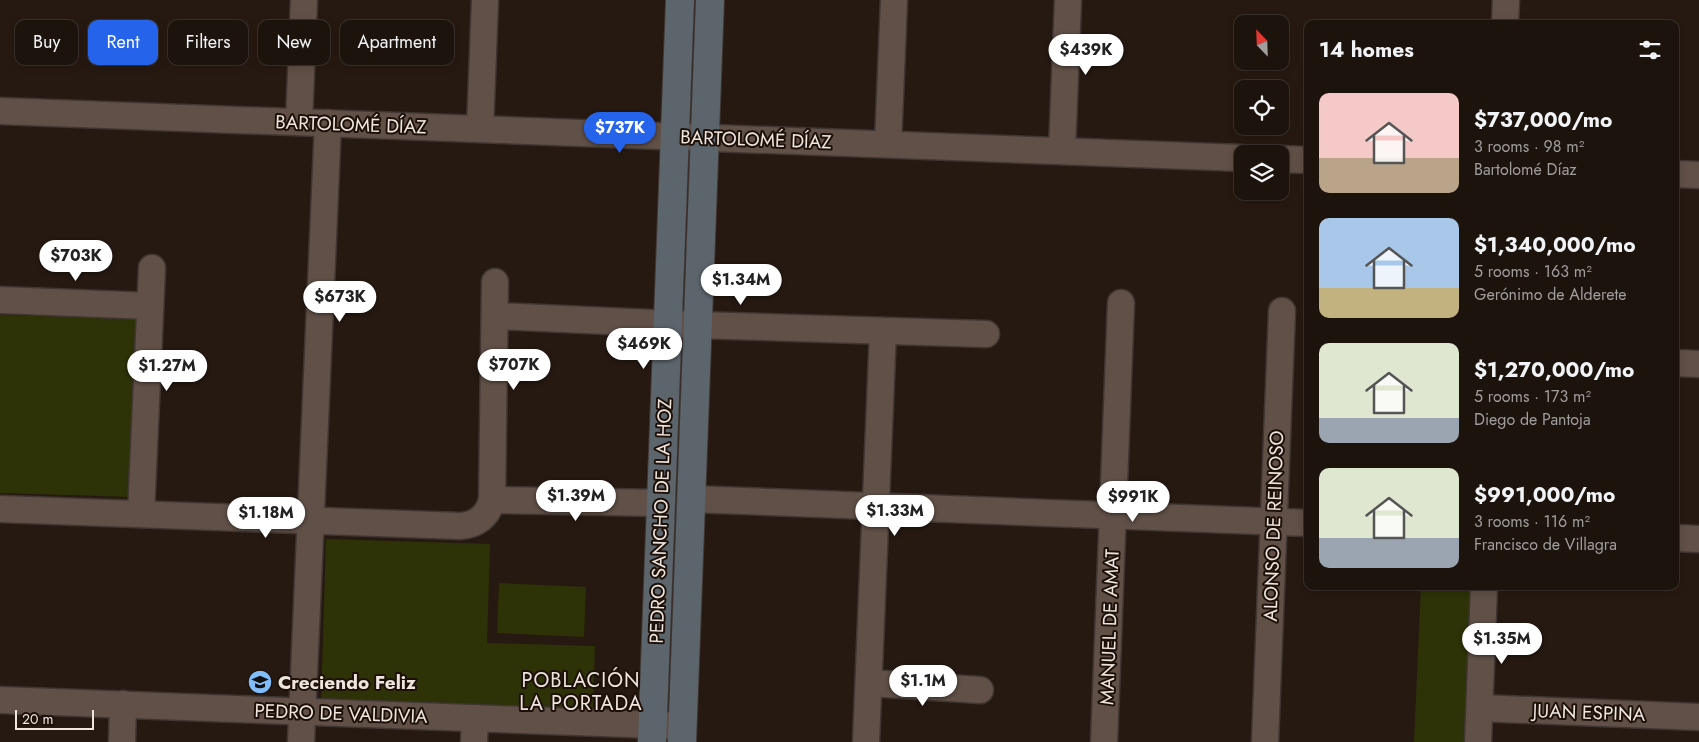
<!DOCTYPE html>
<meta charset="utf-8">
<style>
:root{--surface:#1c130d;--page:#29201b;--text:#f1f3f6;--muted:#a09e9d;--line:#3a322e;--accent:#2563eb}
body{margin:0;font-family:Jost,sans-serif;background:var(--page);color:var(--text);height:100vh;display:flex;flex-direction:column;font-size:19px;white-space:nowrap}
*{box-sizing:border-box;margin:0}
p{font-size:16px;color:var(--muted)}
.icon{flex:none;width:28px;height:28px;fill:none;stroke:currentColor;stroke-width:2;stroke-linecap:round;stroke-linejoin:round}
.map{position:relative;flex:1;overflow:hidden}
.sheet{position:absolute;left:1304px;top:20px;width:375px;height:570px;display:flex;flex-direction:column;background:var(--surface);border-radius:10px;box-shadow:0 2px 8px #0003,0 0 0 1px var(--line)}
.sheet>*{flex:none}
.top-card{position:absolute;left:15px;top:20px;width:475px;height:45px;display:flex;gap:10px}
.needle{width:32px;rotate:337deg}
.fabs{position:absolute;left:1234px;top:15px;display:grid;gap:10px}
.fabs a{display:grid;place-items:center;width:55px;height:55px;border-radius:10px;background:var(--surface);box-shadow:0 2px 8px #0003,0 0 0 1px var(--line);font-size:25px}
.scale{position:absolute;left:15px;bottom:12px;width:79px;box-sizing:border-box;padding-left:5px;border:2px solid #eee5df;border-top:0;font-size:14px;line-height:18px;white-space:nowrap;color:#eee5df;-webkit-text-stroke:4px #1c1008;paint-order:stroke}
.price{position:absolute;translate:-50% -42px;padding:0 11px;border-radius:18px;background:#fff;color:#222;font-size:16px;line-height:32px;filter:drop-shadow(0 1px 2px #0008)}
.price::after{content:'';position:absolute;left:50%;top:30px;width:15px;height:11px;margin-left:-8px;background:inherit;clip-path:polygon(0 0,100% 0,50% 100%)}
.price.current{background:var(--accent);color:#fff}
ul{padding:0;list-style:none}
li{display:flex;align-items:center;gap:15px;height:125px;padding:0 15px}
li span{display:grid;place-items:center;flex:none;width:140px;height:100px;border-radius:10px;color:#555}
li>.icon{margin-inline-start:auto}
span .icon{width:60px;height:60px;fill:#fffc;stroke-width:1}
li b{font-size:21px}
h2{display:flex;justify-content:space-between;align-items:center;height:60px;padding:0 15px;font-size:21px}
.chip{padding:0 18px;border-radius:10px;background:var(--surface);box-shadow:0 2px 8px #0003,0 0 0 1px var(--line);font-size:18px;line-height:45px}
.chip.current{background:var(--accent);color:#fff}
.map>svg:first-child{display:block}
</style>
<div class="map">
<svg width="1699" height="742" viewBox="0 0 1699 742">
<rect width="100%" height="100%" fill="#261911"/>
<!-- green -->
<g fill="#2e3207">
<polygon points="0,315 138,319 133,497 0,493"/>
<polygon points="326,539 490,544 487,643 595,646 593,709 321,702"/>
<polygon points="499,583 586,587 584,637 497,633"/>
<polygon points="1421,586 1471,586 1464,742 1414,742"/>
</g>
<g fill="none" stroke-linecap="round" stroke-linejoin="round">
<!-- street casing -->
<g stroke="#3f3632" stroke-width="29">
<g id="street">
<polyline points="1505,24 1506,0"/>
<polyline points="0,111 1242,158"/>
<polyline points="299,122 304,0"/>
<polyline points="480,129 485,0"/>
<polyline points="888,144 894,0"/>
<polyline points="1062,151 1068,0"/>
<polyline points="1280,159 1308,160"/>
<polyline points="1675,174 1699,175"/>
<polyline points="0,300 150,306"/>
<polyline points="495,316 697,325 986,334"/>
<polyline points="1675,363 1699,364"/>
<polyline points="691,499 1308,523"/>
<polyline points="492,500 661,503"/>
<path d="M0 509 460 526C477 525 488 516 492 500L495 282"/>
<polyline points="141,514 152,268"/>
<polyline points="1675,538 1699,539"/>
<polyline points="869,683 980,690"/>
<polyline points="0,700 682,726"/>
<polyline points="1480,708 1699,717"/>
<polyline points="122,742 123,704"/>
<polyline points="301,742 328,123"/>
<polyline points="474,742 475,718"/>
<polyline points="866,742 883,331"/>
<polyline points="1104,742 1121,303"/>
<polyline points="1265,742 1282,311"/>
<polyline points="1478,742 1484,586"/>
</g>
</g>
<!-- secondary casing -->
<g stroke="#3f3632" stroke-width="30">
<g id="secondary">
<polyline points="652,742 680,0"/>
<polyline points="682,742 710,0"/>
</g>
</g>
<!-- street -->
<use href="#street" stroke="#605047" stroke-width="26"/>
<!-- secondary -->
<use href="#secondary" stroke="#5c656c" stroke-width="28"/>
</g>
<!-- icons -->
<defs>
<g id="school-disc" transform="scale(1.25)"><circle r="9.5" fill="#80bdfa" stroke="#1c1008"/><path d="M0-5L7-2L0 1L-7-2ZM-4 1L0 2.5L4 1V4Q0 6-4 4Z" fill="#111"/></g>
</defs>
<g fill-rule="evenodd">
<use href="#school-disc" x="260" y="682"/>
</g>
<g text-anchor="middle" stroke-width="4" stroke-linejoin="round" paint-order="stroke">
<!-- street labels -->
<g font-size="19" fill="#eee5df" stroke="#1c1008">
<text transform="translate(351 124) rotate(2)" y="7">BARTOLOMÉ DÍAZ</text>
<text transform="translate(756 139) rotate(2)" y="7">BARTOLOMÉ DÍAZ</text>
<text transform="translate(660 521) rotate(-88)" y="7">PEDRO SANCHO DE LA HOZ</text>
<text transform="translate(1273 526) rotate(-88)" y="7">ALONSO DE REINOSO</text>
<text transform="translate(1109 627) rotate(-88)" y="7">MANUEL DE AMAT</text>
<text transform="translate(1589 712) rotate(2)" y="7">JUAN ESPINA</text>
<text transform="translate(341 713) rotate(2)" y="7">PEDRO DE VALDIVIA</text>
</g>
<!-- poi labels -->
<g font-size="19" font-weight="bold" fill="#eee5df" stroke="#1c1008" text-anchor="start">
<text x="278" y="689">Creciendo Feliz</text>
</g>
<!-- neighbourhood labels -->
<g font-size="20" letter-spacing="1" fill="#eee5df" stroke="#1c1008">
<text x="581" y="687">POBLACIÓN<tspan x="581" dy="23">LA PORTADA</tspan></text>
</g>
</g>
</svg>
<div class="fabs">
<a><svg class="needle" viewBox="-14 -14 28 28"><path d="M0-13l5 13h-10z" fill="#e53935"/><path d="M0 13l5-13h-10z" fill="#a09e9d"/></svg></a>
<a><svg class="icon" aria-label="locate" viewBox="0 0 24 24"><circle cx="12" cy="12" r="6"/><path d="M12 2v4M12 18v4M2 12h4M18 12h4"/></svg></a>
<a><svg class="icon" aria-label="layers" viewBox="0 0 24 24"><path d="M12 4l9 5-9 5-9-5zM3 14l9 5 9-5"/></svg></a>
</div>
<div class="scale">20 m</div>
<b class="price" style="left:1086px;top:76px">$439K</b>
<b class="price current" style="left:620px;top:154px">$737K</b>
<b class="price" style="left:76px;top:282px">$703K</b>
<b class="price" style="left:741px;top:306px">$1.34M</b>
<b class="price" style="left:340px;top:323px">$673K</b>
<b class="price" style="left:644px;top:370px">$469K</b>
<b class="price" style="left:514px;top:391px">$707K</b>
<b class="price" style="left:167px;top:392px">$1.27M</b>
<b class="price" style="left:576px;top:522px">$1.39M</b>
<b class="price" style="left:1133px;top:523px">$991K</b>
<b class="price" style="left:895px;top:537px">$1.33M</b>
<b class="price" style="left:266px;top:539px">$1.18M</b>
<b class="price" style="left:1502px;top:665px">$1.35M</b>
<b class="price" style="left:923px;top:707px">$1.1M</b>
<div class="top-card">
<a class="chip">Buy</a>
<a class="chip current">Rent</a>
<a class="chip">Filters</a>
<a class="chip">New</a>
<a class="chip">Apartment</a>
</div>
<section class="sheet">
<h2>14 homes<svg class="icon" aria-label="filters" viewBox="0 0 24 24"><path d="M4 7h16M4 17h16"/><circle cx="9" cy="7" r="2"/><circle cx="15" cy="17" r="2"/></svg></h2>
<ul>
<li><span style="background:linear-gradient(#f6c9c9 65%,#b9a48a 0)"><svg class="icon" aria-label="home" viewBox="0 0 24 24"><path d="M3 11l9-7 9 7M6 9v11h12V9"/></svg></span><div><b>$737,000/mo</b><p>3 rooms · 98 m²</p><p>Bartolomé Díaz</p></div></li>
<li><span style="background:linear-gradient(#a9c7e8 70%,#c2b280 0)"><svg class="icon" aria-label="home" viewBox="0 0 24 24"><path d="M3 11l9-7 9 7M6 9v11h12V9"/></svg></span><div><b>$1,340,000/mo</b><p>5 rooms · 163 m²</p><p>Gerónimo de Alderete</p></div></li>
<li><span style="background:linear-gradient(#dfe7d0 75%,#9aa5b1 0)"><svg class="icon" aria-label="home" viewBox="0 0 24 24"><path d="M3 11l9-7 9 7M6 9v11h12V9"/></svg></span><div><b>$1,270,000/mo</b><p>5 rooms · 173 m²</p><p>Diego de Pantoja</p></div></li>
<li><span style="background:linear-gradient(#dfe7d0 70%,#9aa5b1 0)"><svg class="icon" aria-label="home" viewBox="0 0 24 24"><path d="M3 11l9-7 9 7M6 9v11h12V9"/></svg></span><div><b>$991,000/mo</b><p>3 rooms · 116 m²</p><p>Francisco de Villagra</p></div></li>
</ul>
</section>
</div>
